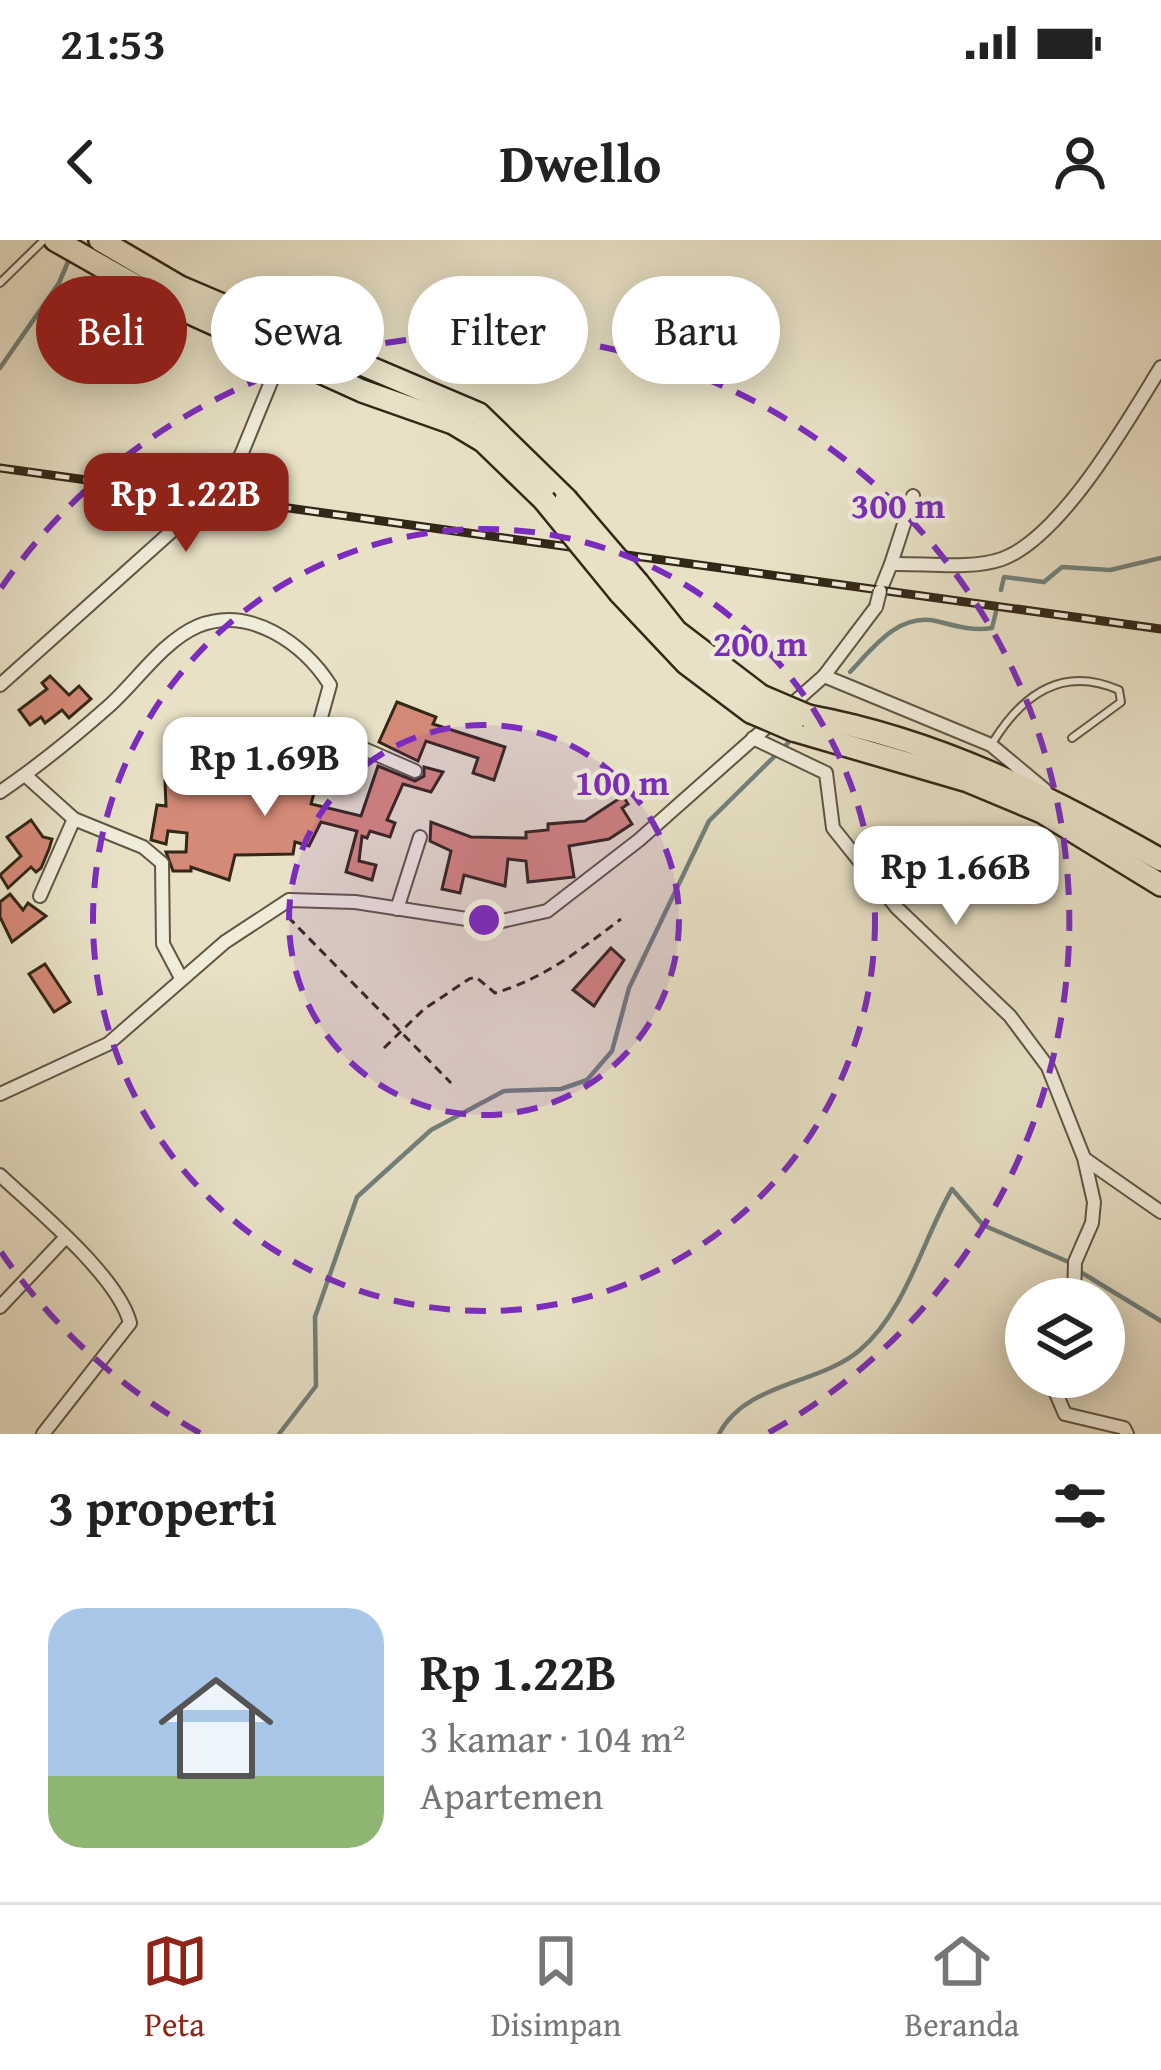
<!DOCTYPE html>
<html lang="id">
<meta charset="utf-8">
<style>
:root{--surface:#fff;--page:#f6f6f6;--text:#222;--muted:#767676;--line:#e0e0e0;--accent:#8f2418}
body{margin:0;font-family:"Gentium Book Plus",serif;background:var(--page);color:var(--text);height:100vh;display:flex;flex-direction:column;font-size:45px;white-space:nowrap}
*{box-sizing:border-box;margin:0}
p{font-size:39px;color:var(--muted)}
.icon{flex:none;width:66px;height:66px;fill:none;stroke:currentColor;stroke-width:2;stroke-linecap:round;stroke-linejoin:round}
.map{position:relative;height:1194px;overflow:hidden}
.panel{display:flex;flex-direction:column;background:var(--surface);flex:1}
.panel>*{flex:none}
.guide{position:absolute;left:36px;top:36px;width:1089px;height:108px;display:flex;gap:24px}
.fabs{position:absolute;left:1005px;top:1038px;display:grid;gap:24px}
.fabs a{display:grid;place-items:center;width:120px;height:120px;border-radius:50%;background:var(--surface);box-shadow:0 6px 30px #0003;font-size:60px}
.price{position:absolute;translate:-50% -102px;padding:0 27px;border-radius:24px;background:#fff;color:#222;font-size:39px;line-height:78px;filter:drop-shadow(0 3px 6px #0008)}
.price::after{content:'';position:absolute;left:50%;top:72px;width:36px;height:27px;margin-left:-18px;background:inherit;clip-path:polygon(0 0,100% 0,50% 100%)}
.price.selected{background:var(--accent);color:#fff}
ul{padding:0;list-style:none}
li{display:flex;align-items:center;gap:36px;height:300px;padding:0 48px}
li span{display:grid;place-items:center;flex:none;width:336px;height:240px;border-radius:36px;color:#555}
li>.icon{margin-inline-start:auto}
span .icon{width:144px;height:144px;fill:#fffc;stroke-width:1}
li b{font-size:51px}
h2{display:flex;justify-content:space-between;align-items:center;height:144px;padding:0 48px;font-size:51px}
.pill{padding:0 42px;border-radius:54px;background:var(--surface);box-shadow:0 6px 30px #0003;font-size:42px;line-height:108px}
.pill.selected{background:var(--accent);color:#fff}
.status{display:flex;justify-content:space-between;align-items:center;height:84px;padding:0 60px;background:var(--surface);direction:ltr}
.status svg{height:33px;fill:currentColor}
header{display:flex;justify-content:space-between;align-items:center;height:156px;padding:0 48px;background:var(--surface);font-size:54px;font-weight:700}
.dock{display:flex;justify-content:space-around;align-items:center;height:168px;border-top:3px solid var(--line);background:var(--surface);font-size:33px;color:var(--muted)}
.dock a{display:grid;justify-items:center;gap:6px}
.dock .selected{color:var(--accent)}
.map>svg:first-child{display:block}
</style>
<div class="status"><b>21:53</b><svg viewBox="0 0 49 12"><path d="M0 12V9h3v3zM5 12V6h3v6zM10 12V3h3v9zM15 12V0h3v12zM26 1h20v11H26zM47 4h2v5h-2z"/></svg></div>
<header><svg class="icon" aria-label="back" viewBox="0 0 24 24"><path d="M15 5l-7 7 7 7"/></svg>Dwello<svg class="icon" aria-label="person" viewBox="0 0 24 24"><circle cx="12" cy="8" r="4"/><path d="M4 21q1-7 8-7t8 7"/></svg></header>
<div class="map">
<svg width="1161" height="1194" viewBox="0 0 1161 1194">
<rect width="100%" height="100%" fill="#e8e1c6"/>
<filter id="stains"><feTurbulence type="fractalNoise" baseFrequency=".00167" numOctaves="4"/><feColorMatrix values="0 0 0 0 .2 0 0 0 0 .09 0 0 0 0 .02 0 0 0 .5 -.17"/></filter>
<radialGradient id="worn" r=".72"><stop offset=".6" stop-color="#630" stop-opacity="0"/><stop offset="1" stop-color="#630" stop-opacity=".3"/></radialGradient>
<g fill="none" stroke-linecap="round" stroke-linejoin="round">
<!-- stream -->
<g stroke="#71807b" stroke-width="4.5">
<polyline points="0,128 59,43 70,17"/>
<polyline points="1001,350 1004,337 1044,342 1062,327 1110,330 1161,318"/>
<path d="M850 432C873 408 898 373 936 381 956 386 971 391 992 388L996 372"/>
<polyline points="1079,1031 1161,1081"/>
<polyline points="279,1194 316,1146 315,1077 357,957 431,890 504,851 561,849 587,840 612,811 629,748 709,581 788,503"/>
<path d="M719 1194C746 1142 819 1145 860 1110 906 1071 923 999 952 949L983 985 1071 1023"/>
</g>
</g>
<!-- building -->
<g fill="#d58977" stroke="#332717" stroke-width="3">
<polygon points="50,436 69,455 79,446 91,459 69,478 62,470 45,483 41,477 30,485 19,470 47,449 42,443"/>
<polygon points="397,462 436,477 433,484 505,507 494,540 473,533 478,518 426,501 418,521 379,502"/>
<polygon points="378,526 415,541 424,536 424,527 443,532 431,552 403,544 387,580 395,583 390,597 370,591 367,598 362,596 359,621 376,625 372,640 346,632 357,591 321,582 309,606 295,602 293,614 235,615 229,640 191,627 191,631 173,631 166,612 186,612 187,593 168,591 166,604 151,600 157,565 166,566 165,541 186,540 185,535 201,529 240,528 239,549 291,551 292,546 314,553 311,564 361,576"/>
<polygon points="623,556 628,564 622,568 632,584 609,599 569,606 574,637 528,642 526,621 508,619 505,646 464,635 460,653 442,649 451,611 430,601 431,582 471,597 526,598 526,592 548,590 548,584 585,581"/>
<polygon points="31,580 43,597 52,599 49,609 41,628 36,632 31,627 8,648 0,635 21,616 7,597"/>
<polygon points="10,654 23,670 28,663 46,676 12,702 0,677 0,662"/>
<polygon points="611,708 624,720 594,766 573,750"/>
<polygon points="45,724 70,762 54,772 29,734"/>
</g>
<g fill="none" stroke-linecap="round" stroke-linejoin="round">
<!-- lane casing -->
<g stroke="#605643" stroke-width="10">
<g id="lane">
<polyline points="0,43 44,0"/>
<path d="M993 502C1022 455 1062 425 1119 450L1121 462 1072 498"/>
</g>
</g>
<!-- street casing -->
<g stroke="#605643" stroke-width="16">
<g id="street">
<polyline points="891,324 913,256"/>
<path d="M880 351 891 324C924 323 971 330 1002 319 1062 297 1128 180 1161 127"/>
<polyline points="824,436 991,505 1045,550"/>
<polyline points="0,445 211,256 241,215 282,115"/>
<polyline points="753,498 826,533 833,588 897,668 1010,776 1048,827 1084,918 1094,962 1092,983 1075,1022 1074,1059"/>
<polyline points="25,535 74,579 143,607 162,623 163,704 181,738"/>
<path d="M0 552C37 527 75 496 109 466 136 442 163 401 198 386 250 365 304 404 330 445L320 481 323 491 415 531"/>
<polyline points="40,656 74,579"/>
<polyline points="397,669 420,597"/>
<polyline points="0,854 108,804 225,702 289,660 355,662 493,683 547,671 639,600 824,436 876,367"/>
<polyline points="1085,919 1161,972"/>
<path d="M0 935C36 969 118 1036 130 1083L43 1194"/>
<polyline points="0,1067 65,998"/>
<polyline points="1049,1137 1065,1174 1124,1188 1127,1194"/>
</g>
</g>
<!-- primary casing -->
<g stroke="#332717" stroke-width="26">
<g id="primary">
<polyline points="55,0 159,59 362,151 453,183 483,201 544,260"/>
<polyline points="100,0 180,47 479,174 566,259"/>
<polyline points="638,343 676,391 761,456"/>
<polyline points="620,353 686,423 751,472"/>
<path d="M808 476C938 500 1047 555 1161 620"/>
<polyline points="793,490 968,541 1042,572 1161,645"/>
</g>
</g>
<!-- path -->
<g stroke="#332717" stroke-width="3" stroke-dasharray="9 6" stroke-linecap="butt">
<polyline points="288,677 451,843"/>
<path d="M384 808 424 769 469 739 476 737 495 753C545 738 580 710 621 679"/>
</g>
<!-- lane -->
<use href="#lane" stroke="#f0ecda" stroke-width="6"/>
<!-- street -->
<use href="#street" stroke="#f0ecda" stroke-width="12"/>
<!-- primary -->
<use href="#primary" stroke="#e8e1c6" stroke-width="21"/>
<!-- rail casing -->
<g stroke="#332717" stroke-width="9">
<polyline id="rail" points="0,228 1161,389"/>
</g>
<!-- rail -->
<use href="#rail" stroke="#f0ecda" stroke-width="4.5" stroke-dasharray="14" stroke-linecap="butt"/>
<!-- street-bridge casing -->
<g stroke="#605643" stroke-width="16" stroke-linecap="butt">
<polyline id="street-bridge" points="876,367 880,351"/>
</g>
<!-- primary-bridge casing -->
<g stroke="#332717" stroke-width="26" stroke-linecap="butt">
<g id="primary-bridge">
<polyline points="566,259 638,343"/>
<polyline points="544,260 620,353"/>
<polyline points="761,456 808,476"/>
<polyline points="751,472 793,490"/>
</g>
</g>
<!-- street-bridge -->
<use href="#street-bridge" stroke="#f0ecda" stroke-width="12"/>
<!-- primary-bridge -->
<use href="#primary-bridge" stroke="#e8e1c6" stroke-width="21"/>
</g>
<!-- distance rings -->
<circle cx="484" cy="680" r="195" fill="#7b2cbf" fill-opacity=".12"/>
<g fill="none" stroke="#7b2cbf" stroke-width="6" stroke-dasharray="21 15">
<circle cx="484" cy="680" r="195"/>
<circle cx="484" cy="680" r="391"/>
<path d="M200 1193A586 586 0 0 1 1 1012M1 348A586 586 0 1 1 768 1193"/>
</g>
<circle cx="484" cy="680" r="18" fill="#7b2cbf" stroke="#f0ecda" stroke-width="6"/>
<g font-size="36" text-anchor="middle" font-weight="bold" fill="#7b2cbf" stroke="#f0ecda" stroke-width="9" stroke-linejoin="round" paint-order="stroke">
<text x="898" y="278">300 m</text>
<text x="760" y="416">200 m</text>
<text x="622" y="555">100 m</text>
</g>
<rect width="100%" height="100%" filter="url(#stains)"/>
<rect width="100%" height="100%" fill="url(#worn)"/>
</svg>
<div class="fabs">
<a><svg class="icon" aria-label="layers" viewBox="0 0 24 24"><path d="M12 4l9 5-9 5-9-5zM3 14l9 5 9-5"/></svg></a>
</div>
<b class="price selected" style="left:186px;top:315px">Rp 1.22B</b>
<b class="price" style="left:265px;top:579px">Rp 1.69B</b>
<b class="price" style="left:956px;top:688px">Rp 1.66B</b>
<div class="guide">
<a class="pill selected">Beli</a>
<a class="pill">Sewa</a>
<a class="pill">Filter</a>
<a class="pill">Baru</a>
</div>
</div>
<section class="panel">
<h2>3 properti<svg class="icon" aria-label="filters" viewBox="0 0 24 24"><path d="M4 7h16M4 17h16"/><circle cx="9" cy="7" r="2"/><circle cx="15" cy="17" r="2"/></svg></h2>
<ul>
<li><span style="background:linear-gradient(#a9c7e8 70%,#8fb573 0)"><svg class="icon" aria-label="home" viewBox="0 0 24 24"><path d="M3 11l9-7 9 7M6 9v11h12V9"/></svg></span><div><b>Rp 1.22B</b><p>3 kamar · 104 m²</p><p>Apartemen</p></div></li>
</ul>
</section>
<nav class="dock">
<a class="selected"><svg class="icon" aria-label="map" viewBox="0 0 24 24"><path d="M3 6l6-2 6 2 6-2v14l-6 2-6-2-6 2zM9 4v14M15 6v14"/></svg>Peta</a>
<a><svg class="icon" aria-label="saved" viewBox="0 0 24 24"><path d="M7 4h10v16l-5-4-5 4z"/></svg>Disimpan</a>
<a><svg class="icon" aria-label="home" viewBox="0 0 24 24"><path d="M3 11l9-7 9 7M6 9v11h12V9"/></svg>Beranda</a>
</nav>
